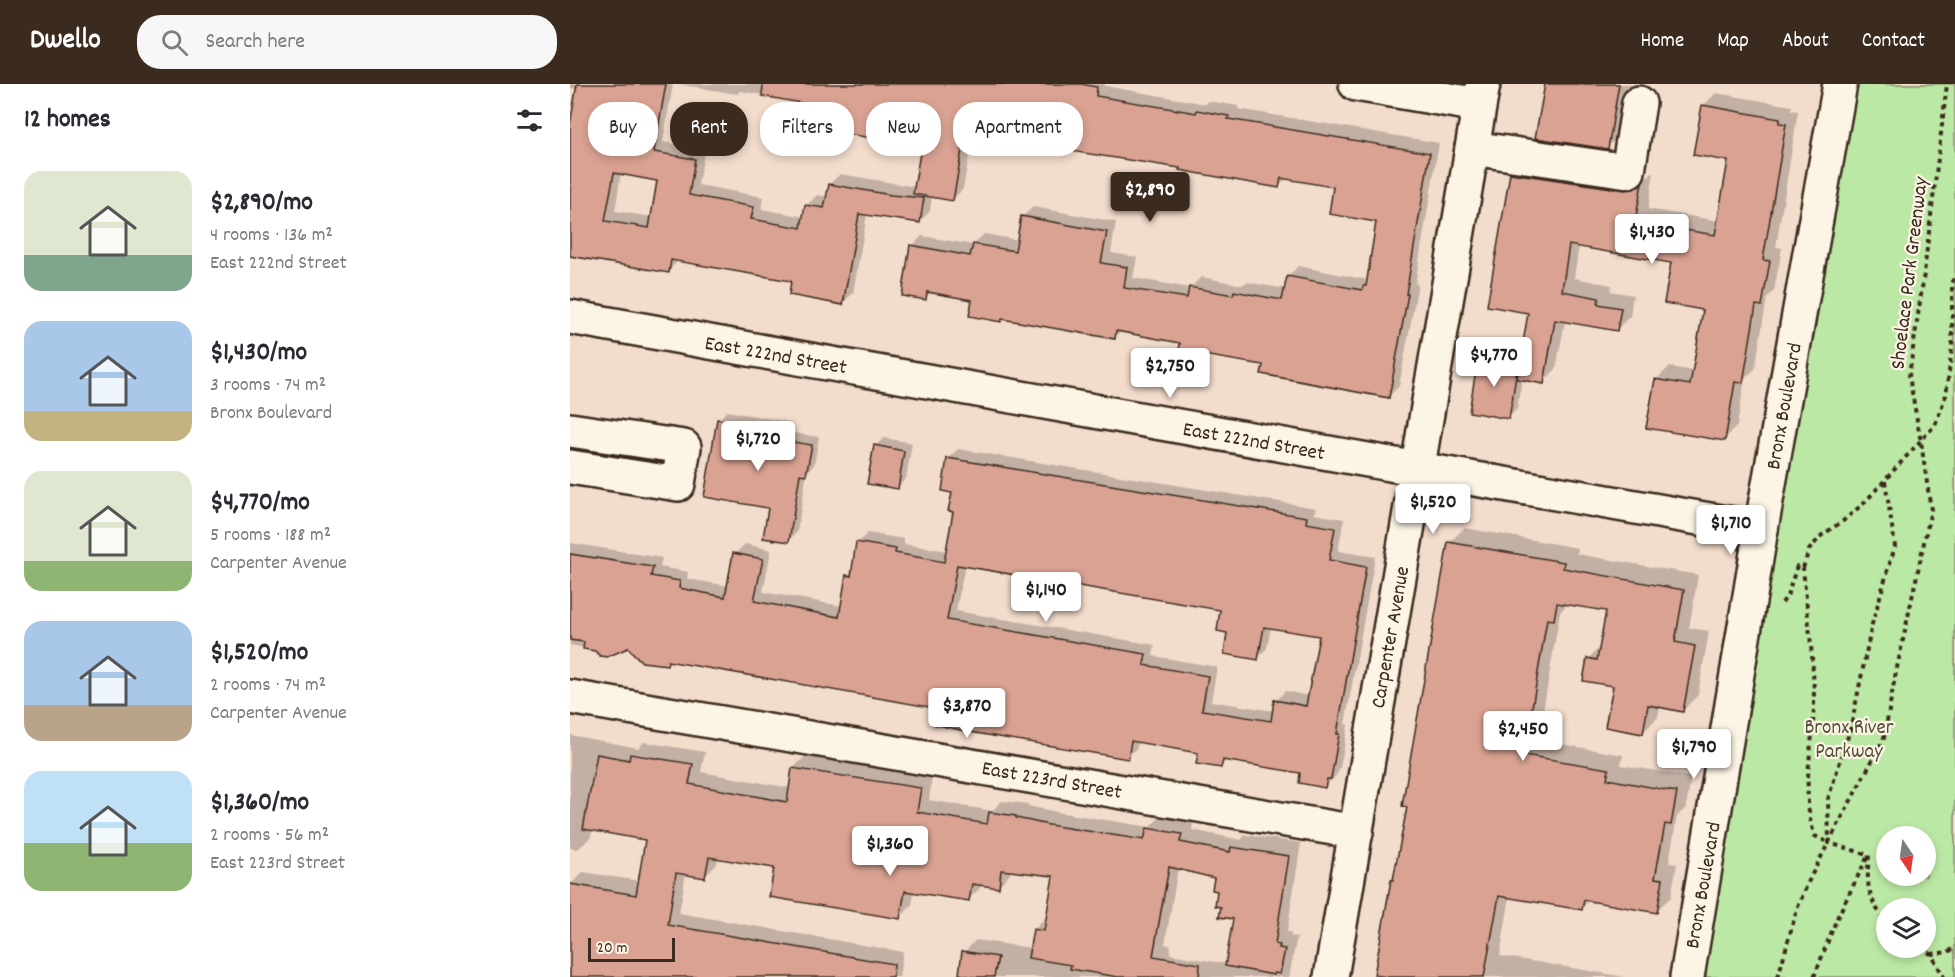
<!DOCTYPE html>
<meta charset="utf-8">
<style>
:root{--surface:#fff;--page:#f7f7f7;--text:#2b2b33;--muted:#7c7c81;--accent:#3b2a1e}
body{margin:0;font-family:Dekko,sans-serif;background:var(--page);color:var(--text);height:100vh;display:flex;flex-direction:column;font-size:22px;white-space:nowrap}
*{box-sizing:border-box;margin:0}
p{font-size:20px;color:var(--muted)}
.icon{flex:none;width:33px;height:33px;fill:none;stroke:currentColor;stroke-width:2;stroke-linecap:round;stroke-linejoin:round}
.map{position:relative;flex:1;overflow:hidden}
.drawer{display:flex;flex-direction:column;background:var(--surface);width:570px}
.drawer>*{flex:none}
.top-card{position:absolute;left:18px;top:18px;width:570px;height:54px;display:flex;gap:12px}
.needle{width:39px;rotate:167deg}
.controls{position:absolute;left:1306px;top:742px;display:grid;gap:12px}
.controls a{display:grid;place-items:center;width:60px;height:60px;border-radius:50%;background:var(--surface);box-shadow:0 3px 9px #0003;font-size:30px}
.scale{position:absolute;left:18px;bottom:15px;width:87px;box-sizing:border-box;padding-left:6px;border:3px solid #3b2a1e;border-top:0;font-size:16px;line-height:21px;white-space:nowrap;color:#3b2a1e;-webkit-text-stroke:4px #fcf5e5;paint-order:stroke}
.price{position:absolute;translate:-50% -51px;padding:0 14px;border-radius:6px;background:#fff;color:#222;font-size:20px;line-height:39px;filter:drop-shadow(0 2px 3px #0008)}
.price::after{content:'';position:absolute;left:50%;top:36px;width:18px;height:14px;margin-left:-9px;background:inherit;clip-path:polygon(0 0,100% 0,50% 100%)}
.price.on{background:var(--accent);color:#fff}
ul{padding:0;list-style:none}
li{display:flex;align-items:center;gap:18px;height:150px;padding:0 24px}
li span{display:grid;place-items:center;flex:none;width:168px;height:120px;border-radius:18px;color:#555}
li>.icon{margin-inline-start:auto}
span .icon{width:72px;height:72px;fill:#fffc;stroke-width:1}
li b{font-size:26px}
h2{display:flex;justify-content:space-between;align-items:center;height:72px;padding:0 24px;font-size:26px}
.pill{padding:0 21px;border-radius:24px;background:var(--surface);box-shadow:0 3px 9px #0003;font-size:21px;line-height:54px}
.pill.on{background:var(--accent);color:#fff}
header{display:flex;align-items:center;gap:36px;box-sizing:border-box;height:84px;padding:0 30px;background:var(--accent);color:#fff}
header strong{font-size:28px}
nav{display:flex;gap:33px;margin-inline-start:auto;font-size:21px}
.search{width:420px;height:54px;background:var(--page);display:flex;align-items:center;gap:15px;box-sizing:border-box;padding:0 21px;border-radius:24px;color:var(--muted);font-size:22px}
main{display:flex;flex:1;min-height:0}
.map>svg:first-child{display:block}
</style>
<header>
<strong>Dwello</strong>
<div class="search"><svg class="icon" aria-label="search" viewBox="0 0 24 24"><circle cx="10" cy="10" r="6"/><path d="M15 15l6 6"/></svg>Search here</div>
<nav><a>Home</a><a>Map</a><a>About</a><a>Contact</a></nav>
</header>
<main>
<section class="drawer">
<h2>12 homes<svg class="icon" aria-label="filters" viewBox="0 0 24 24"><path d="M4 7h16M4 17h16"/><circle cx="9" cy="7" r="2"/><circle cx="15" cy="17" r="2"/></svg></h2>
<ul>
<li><span style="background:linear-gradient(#dfe7d0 70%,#7fa58c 0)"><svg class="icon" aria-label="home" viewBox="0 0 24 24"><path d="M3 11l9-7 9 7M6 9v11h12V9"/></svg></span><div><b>$2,890/mo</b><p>4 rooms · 136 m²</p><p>East 222nd Street</p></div></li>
<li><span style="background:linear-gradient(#a9c7e8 75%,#c2b280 0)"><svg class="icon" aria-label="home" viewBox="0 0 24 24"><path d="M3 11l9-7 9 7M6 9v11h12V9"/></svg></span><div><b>$1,430/mo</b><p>3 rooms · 74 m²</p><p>Bronx Boulevard</p></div></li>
<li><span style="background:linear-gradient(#dfe7d0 75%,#8fb573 0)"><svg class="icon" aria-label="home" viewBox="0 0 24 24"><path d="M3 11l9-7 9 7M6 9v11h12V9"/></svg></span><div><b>$4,770/mo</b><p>5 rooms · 188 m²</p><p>Carpenter Avenue</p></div></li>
<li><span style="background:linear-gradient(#a9c7e8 70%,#b9a48a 0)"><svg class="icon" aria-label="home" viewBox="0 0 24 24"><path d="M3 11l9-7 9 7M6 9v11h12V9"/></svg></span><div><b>$1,520/mo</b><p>2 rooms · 74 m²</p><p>Carpenter Avenue</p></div></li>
<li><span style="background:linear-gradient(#bfe0f5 60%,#8fb573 0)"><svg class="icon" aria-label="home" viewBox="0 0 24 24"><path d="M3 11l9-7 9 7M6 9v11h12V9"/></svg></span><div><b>$1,360/mo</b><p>2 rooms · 56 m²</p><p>East 223rd Street</p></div></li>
</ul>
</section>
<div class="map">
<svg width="1385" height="893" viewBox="0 0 1385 893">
<rect width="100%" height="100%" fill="#f2dccc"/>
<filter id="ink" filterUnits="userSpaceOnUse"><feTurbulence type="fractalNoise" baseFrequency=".0167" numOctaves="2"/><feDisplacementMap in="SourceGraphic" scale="12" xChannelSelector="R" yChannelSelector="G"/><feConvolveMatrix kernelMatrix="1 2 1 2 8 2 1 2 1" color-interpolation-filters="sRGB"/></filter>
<g filter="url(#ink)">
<!-- green -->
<path fill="#bce8a5" stroke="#7c8962" stroke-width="1.5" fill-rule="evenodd" d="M1286 0H1385V893H1127ZM1317 753H1356V792H1317ZM1317 825H1356V864H1317Z"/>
<!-- shadow -->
<g fill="#0003" fill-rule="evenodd">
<path d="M0 0H103L93 58 135 65 128 101 193 113 191 125 235 133 237 121 247 111 258 113 260 100 270 90 346 103 353 62 283 49 278 54 239 19 170 7 167 10 108 0H535V2L636 20 638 17 668 22V25L869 59 845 200H848L829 302 819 312 612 258 552 246 544 254 433 234 431 236 403 214 362 207 355 214 342 162 352 152 403 161 414 150 448 156 452 133 463 123 546 138 541 169 567 173 563 194 620 204 631 193 673 201 676 198 716 205 718 193 728 182 798 196 808 137 765 102 718 93 708 103 484 56 439 49 433 55 403 49 393 105 383 115 362 111 360 127 350 137 297 130 283 209 273 219 223 196 109 176 98 187 0 170V50L8 5 0 4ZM51 89 89 96 82 133 45 127Z"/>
<polygon points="976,0 1061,0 1053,48 1037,63"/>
<polygon points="1146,9 1222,22 1221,26 1228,27 1206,163 1212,164 1204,207 1197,214 1185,285 1175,294 1167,342 1154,355 1086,296 1099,283 1124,287 1134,225 1103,177 1009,161 1004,194 1042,201 1040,207 1063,211 1060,232 1047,245 995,237 986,285 973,298 952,295 947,325 939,333 910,274 918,266 953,272 960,228 941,89 955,76 1069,93 1079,92 1084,88 1078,125 1149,137 1160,75 1133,22"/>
<polygon points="157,327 219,338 217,348 249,353 244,381 237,388 227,448 218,457 148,336"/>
<polygon points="314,354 342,359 336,395 327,404 305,362"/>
<path d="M388 365 746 424 744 430 774 435 768 467 805 473 775 640 778 641 770 684 765 693 755 702 732 688 658 675 651 682 630 668 568 657 567 664 557 673 367 623 100 576 97 579 58 562 26 566 0 561V459L92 474 90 483 118 488 117 495 159 502 165 470 175 460 201 466 193 508 272 522 277 492 283 485 288 459 297 449 334 455V460L377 467 385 427 384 408 379 374ZM395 481 652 525 659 548 688 574 697 564 701 543 751 551 739 612 715 607 706 617 704 627 641 617 647 583 583 572 585 561 386 527Z"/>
<polygon points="894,444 1008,464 1007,470 1128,491 1119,544 1139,547 1128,611 1113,626 1090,622 1088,633 1073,648 1044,601 1018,575 1031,562 1038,526 998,519 990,528 968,656 1053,671 1051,681 1121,693 1116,724 1107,732 1099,779 1107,780 1101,813 1086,827 1020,816 1011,824 940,812 930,872 1055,893 804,893 822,796 825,793 839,722 879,459"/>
<path d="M0 647V651L68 664 74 658 135 668 131 688 220 704 223 684 236 672 362 692 359 716 422 727 432 717 458 720V722L492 729 580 743 590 733 623 738 622 746 671 756 675 751 731 759 717 848 721 849 720 852 727 853 719 893H405L394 868 406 856 461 864 464 846 476 833 485 791 441 785 440 790 428 802 412 799 411 803 399 815 344 807 342 821 330 834 206 783 148 773 147 780 134 793 116 789 109 829 333 868 329 893H0L1 800 13 788 70 797 77 755 22 745 21 753 8 765 0 764ZM608 784 645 793 653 822 665 834 657 880 600 870 601 862 595 860Z"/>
</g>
<!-- building -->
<g fill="#d9a292" stroke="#3b2a1e" stroke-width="1.5" fill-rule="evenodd">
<path d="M7 0H96L84 68 125 75 119 111 184 123 181 135 231 144 235 121 254 124 259 100 321 111 354 114 350 139 289 130 273 221 219 211 221 197 101 176 99 189 0 172V41ZM44 89 87 97 79 144 35 137Z"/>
<polygon points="193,0 511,0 527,3 526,12 626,29 627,26 659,32 658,35 860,69 836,210 838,210 819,314 691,290 693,281 609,267 610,259 546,247 545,255 432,235 431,238 399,232 402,216 357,208 356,216 332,212 340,161 400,172 403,160 445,167 451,132 537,148 531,179 557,183 554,204 617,214 619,203 663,211 664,207 712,216 717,192 792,206 793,202 796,202 806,138 759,130 763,103 711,94 709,104 609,86 610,84 481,64 482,58 435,49 434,57 395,49 383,117 343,110 351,63 279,50 278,55 232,47 237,20 192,12"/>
<polygon points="975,0 1049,0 1038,65 965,54"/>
<polygon points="1132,21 1210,35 1209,39 1216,40 1193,176 1200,177 1192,222 1186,221 1173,299 1165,298 1155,357 1076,344 1085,295 1120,301 1133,226 1094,219 1101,179 999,161 992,207 1029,214 1028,220 1051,224 1047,247 985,236 974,300 947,295 958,229 917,222 940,89 1055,106 1064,105 1072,99 1065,138 1145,151 1158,77 1123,71"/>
<polygon points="908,274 948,280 939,335 899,328"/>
<polygon points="147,335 212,346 210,356 242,361 236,391 230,390 219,458 193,454 198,424 134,413"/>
<polygon points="304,361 334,367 328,405 297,400"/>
<path d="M377 374 737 433 736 439 765 444 759 476 796 483 767 650H769L761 695H757L755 704 729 699 730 689 653 676 651 684 626 680 628 669 561 657 558 675 400 648 362 640 365 624 98 577 97 581 72 578 58 564 37 573 30 572 25 567 13 565 14 558 0 556V470L83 483 81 492 110 497 109 504 155 513 163 469 193 475 184 517 269 533 276 491 281 492 286 458 326 465 325 469 374 478 383 428 378 427 382 409 372 407ZM387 481 650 526 647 547 657 549 654 570 688 576 694 543 749 552 736 622 704 616 701 637 632 626 638 592 574 581 576 570 377 536Z"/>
<polygon points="878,458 994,478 993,484 1114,506 1105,558 1125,562 1113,628 1078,621 1073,650 1035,643 1043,602 1013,597 1017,574 1027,576 1036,527 987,519 984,536 977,535 954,671 1039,685 1037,695 1107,708 1101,741 1095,740 1085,794 1093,795 1087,829 1014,816 1012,826 929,812 914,893 817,893 804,891 821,796 823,796 837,723 832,722"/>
<polygon points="27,670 59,676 60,670 123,680 119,700 217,718 222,684 351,704 347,728 417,740 419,728 446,732 446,734 479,741 574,756 577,744 612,750 610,758 660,768 661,763 719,772 705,860 710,861 709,864 715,865 710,890 704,889 704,891 655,882 663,835 649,833 651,823 645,822 647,807 642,806 644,794 599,783 583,872 630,880 629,893 548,893 500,885 501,881 458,874 463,845 474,847 483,792 431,786 429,804 402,800 399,817 335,807 330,835 199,813 204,784 139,773 135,794 106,789 98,841 324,880 323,893 0,893 0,800 66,811 75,756 13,745"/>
<polygon points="392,867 428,873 424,893 403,893 389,890"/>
</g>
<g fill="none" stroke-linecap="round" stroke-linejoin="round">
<!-- minor casing -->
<g stroke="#3b2a1e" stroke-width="38">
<g id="minor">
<polyline points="786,0 909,21"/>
<polyline points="902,64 1058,87 1069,19"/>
<polyline points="0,233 848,385 1191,445"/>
<polyline points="0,346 114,363 108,400 0,383"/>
<polyline points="0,613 786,748"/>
<polyline points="761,893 913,0"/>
<polyline points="1117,893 1191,445 1270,0"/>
</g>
</g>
<!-- path -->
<g stroke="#3b2a1e" stroke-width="4" stroke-dasharray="4.5 4.5" stroke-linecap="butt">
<path d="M1315 397 1325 462 1302 540 1281 643 1258 715 1259 759 1299 771C1296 805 1298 813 1317 840"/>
<polyline points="1233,484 1239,466 1252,451 1273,437 1294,419 1365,341 1376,311 1382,264 1382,200 1385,191"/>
<path d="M1212 519 1217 512 1227 482 1233 484C1237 529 1244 574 1244 618 1244 662 1229 710 1245 752L1259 759"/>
<polyline points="1350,864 1361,870 1374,893"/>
<polyline points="1361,870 1378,868 1385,864"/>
<polyline points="1208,893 1227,825 1240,794 1314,654 1325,593 1361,426 1351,358 1339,292 1353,197 1377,0"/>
<polyline points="1244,893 1267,834 1297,774"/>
</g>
<!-- minor -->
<use href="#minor" stroke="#fcf5e5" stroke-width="33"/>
</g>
</g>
<g text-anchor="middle" stroke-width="4.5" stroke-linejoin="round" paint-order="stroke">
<!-- street labels -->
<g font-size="21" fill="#3b2a1e" stroke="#fcf5e5">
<text transform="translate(1338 189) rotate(-83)" y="7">Shoelace Park Greenway</text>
<text transform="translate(206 270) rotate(10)" y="7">East 222nd Street</text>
<text transform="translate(1213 322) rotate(-80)" y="7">Bronx Boulevard</text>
<text transform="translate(684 356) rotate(10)" y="7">East 222nd Street</text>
<text transform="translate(819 553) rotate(-80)" y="7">Carpenter Avenue</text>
<text transform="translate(482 695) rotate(10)" y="7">East 223rd Street</text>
<text transform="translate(1132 801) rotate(-80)" y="7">Bronx Boulevard</text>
</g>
<!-- park labels -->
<g font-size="21" fill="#555039" stroke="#fcf5e5">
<text x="1279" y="649">Bronx River<tspan x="1279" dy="24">Parkway</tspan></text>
</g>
</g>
</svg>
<div class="controls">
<a><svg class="needle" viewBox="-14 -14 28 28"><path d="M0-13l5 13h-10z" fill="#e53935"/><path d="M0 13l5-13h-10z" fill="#7c7c81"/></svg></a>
<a><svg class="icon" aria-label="layers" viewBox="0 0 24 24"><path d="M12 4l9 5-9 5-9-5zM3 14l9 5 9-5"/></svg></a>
</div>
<div class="scale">20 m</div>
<b class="price on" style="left:580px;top:139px">$2,890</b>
<b class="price" style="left:1082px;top:181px">$1,430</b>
<b class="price" style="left:924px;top:304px">$4,770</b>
<b class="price" style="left:600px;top:315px">$2,750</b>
<b class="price" style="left:188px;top:388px">$1,720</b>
<b class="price" style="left:863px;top:451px">$1,520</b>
<b class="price" style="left:1161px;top:472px">$1,710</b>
<b class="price" style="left:476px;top:539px">$1,140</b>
<b class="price" style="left:397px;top:655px">$3,870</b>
<b class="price" style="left:953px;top:678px">$2,450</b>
<b class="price" style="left:1124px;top:696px">$1,790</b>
<b class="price" style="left:320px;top:793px">$1,360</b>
<div class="top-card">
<a class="pill">Buy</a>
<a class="pill on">Rent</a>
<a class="pill">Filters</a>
<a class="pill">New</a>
<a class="pill">Apartment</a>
</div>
</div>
</main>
